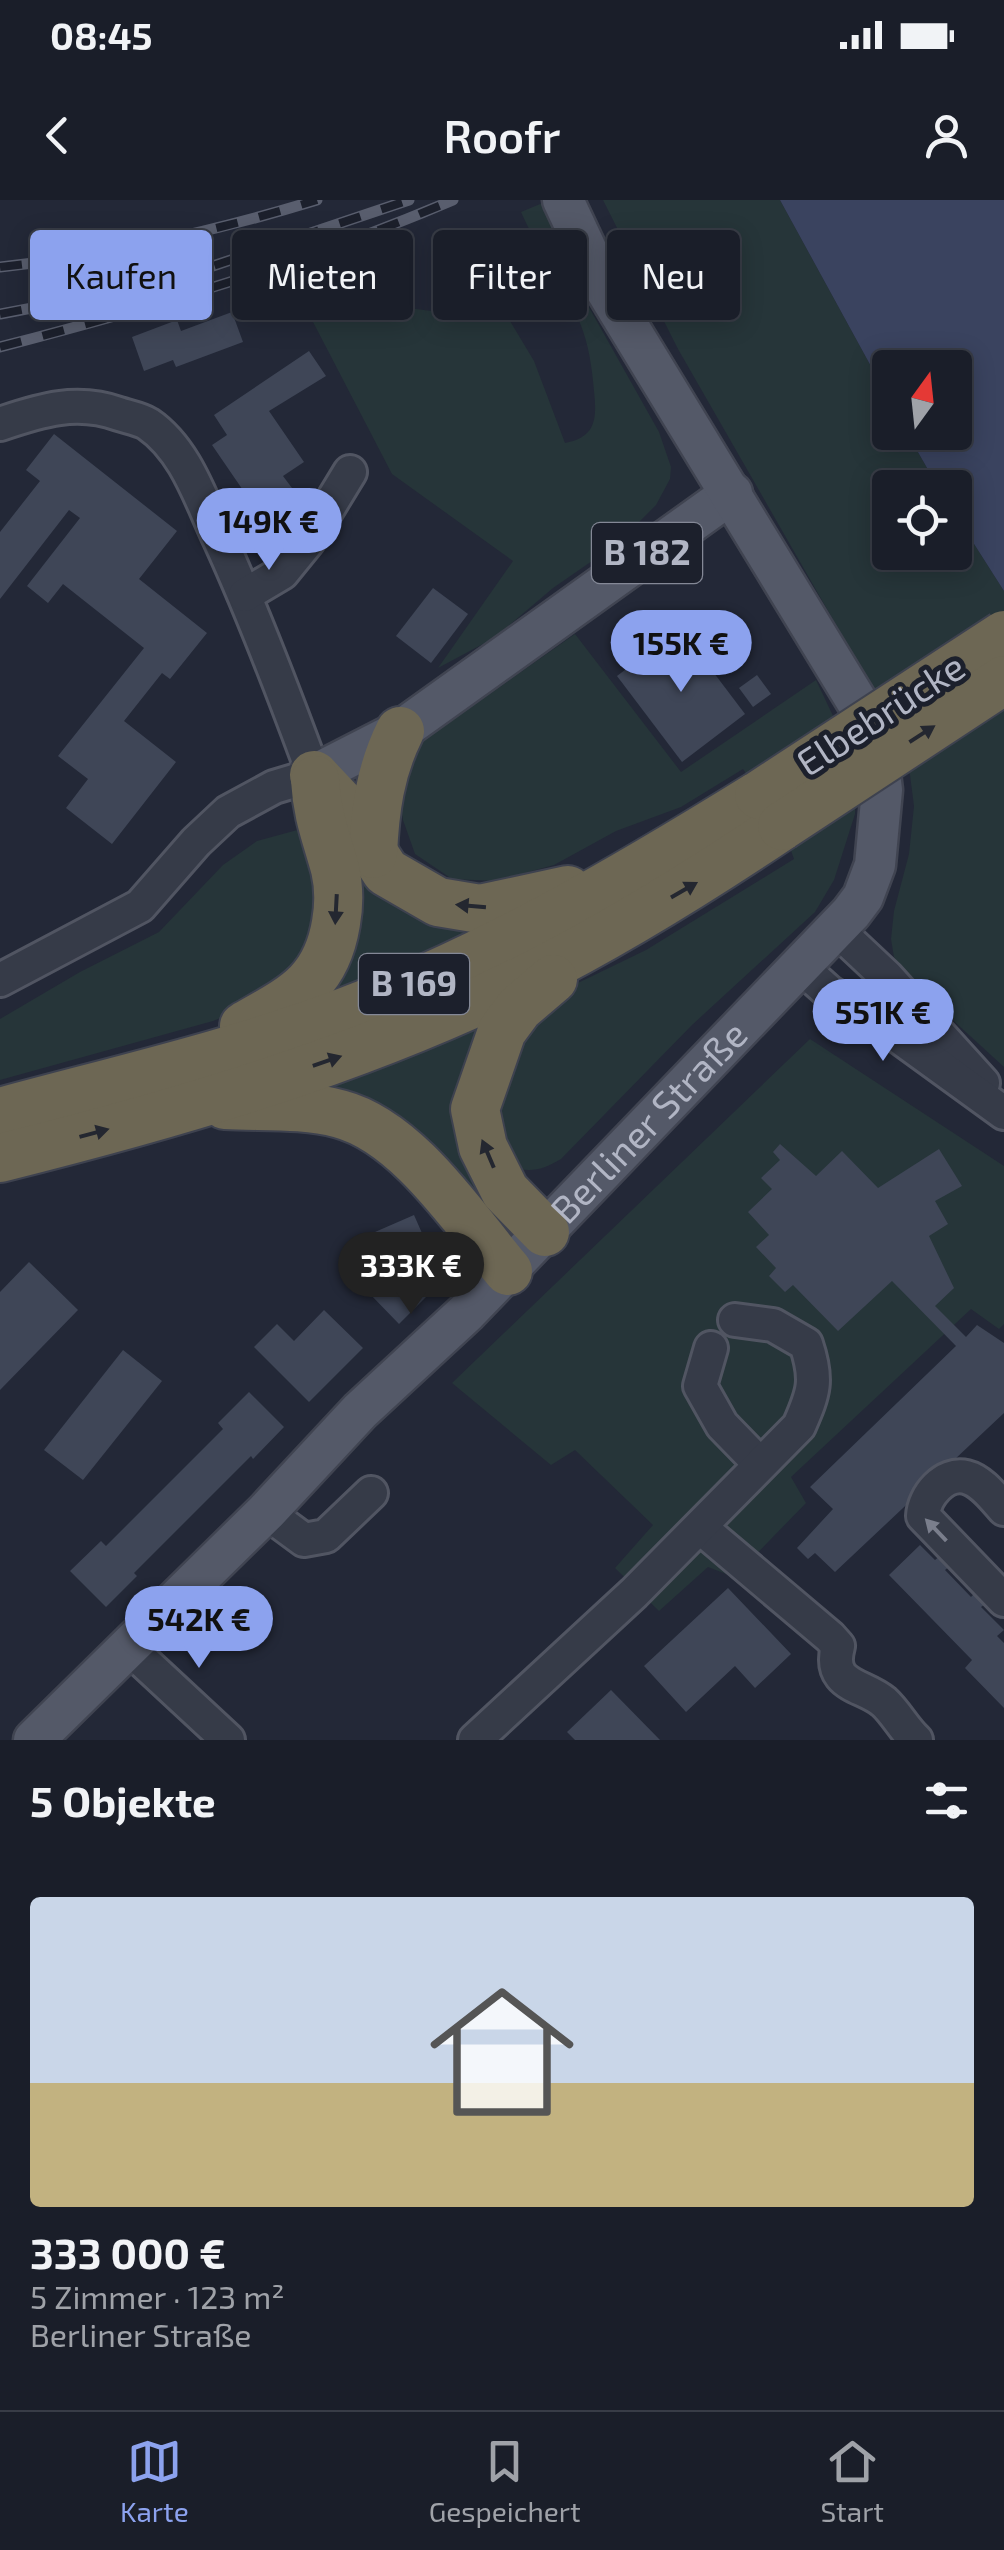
<!DOCTYPE html>
<html lang="de">
<meta charset="utf-8">
<style>
:root{--surface:#1a1e29;--page:#232731;--text:#f1f3f6;--muted:#9fa2a8;--line:#383c46;--accent:#8ca2ee}
body{margin:0;font-family:"Exo 2",sans-serif;background:var(--page);color:var(--text);height:100vh;display:flex;flex-direction:column;font-size:38px;white-space:nowrap}
*{box-sizing:border-box;margin:0}
p{font-size:32px;color:var(--muted)}
.icon{flex:none;width:55px;height:55px;fill:none;stroke:currentColor;stroke-width:2;stroke-linecap:round;stroke-linejoin:round}
.map{position:relative;height:1540px;overflow:hidden}
.panel{display:flex;flex-direction:column;background:var(--surface);flex:1}
.panel>*{flex:none}
.hud{position:absolute;left:30px;top:30px;width:945px;height:90px;display:flex;gap:20px}
.needle{width:65px;rotate:15deg}
.tools{position:absolute;left:872px;top:150px;display:grid;gap:20px}
.tools a{display:grid;place-items:center;width:100px;height:100px;border-radius:10px;background:var(--surface);box-shadow:0 5px 25px #0003,0 0 0 2px var(--line);font-size:50px}
.price{position:absolute;translate:-50% -85px;padding:0 22px;border-radius:35px;background:var(--accent);color:#111;font-size:32px;line-height:65px;filter:drop-shadow(0 2px 5px #0008)}
.price::after{content:'';position:absolute;left:50%;top:60px;width:30px;height:22px;margin-left:-15px;background:inherit;clip-path:polygon(0 0,100% 0,50% 100%)}
.price.current{background:#222;color:#fff}
ul{padding:0;list-style:none}
li{display:grid;align-content:center;gap:20px;height:530px;padding:0 30px}
li+li{border-top:2px solid var(--line)}
li span{display:grid;place-items:center;height:310px;border-radius:10px;color:#555}
li>.icon{margin-inline-start:auto}
span .icon{width:180px;height:180px;fill:#fffc;stroke-width:1}
li b{font-size:42px}
h2{display:flex;justify-content:space-between;align-items:center;height:120px;padding:0 30px;font-size:42px}
.pill{padding:0 35px;border-radius:10px;background:var(--surface);box-shadow:0 5px 25px #0003,0 0 0 2px var(--line);font-size:35px;line-height:90px}
.pill.current{background:var(--accent);color:#111}
.status{display:flex;justify-content:space-between;align-items:center;height:70px;padding:0 50px;background:var(--surface);direction:ltr}
.status svg{height:28px;fill:currentColor}
header{display:flex;justify-content:space-between;align-items:center;height:130px;padding:0 30px;background:var(--surface);font-size:45px;font-weight:600}
.menu{display:flex;justify-content:space-around;align-items:center;height:140px;border-top:2px solid var(--line);background:var(--surface);font-size:28px;color:var(--muted)}
.menu a{display:grid;justify-items:center;gap:5px}
.menu .current{color:var(--accent)}
.map>svg:first-child{display:block}
</style>
<div class="status"><b>08:45</b><svg viewBox="0 0 49 12"><path d="M0 12V9h3v3zM5 12V6h3v6zM10 12V3h3v9zM15 12V0h3v12zM26 1h20v11H26zM47 4h2v5h-2z"/></svg></div>
<header><svg class="icon" aria-label="back" viewBox="0 0 24 24"><path d="M15 5l-7 7 7 7"/></svg>Roofr<svg class="icon" aria-label="person" viewBox="0 0 24 24"><circle cx="12" cy="8" r="4"/><path d="M4 21q1-7 8-7t8 7"/></svg></header>
<div class="map">
<svg width="1004" height="1540" viewBox="0 0 1004 1540">
<rect width="100%" height="100%" fill="#232837"/>
<!-- green -->
<g fill="#263539">
<polygon points="603,0 780,0 890,201 890,232 907,233 938,287 890,288 890,352 955,352 955,314 1004,391 1004,867 909,780 894,757 891,739 894,711 909,654 914,606 910,575 898,533 678,149"/>
<path d="M545 2 572 77 659 232 671 267 670 279 656 305 618 343 553 388 494 438 438 468 513 361 392 274 312 120 369 103 510 121 534 161 565 243C596 237 597 219 594 191 592 168 589 145 580 123 564 85 538 51 521 12Z"/>
<path d="M575 434 681 572 816 480 843 537 856 578 855 614 834 680 815 712 692 825 561 959C542 970 532 973 510 967L487 894 551 796 646 750 794 659 782 626 743 569 681 607 616 631 554 665 495 681 452 679 415 654 403 620 396 575 420 543Z"/>
<polygon points="301,629 321,681 318,733 267,799 213,821 0,880 0,819 80,772 159,732 223,665 257,641"/>
<polygon points="348,670 487,734 305,808"/>
<polygon points="503,806 466,957 476,989 496,1022 286,895"/>
<polygon points="810,839 1004,966 1004,1124 999,1129 971,1109 791,1277 806,1303 734,1377 708,1367 659,1411 615,1368 653,1325 575,1250 551,1265 452,1183"/>
</g>
<!-- water -->
<polygon fill="#3a435f" points="780,0 1004,0 1004,391 955,314 955,288 938,287 907,233 955,232 955,168 890,168 890,201"/>
<!-- building -->
<g fill="#3f4657">
<polygon points="232,112 243,142 176,167 173,160 144,171 132,137 177,120 181,131"/>
<polygon points="309,151 326,176 269,211 304,262 283,276 298,296 283,309 266,288 249,299 212,245 227,235 214,215"/>
<polygon points="54,234 177,331 139,379 207,433 170,479 162,473 124,521 176,562 112,644 66,608 88,579 58,556 144,448 63,384 48,403 27,386 80,318 69,310 0,399 0,332 40,281 26,270"/>
<polygon points="433,388 468,414 431,463 396,436"/>
<polygon points="680,428 745,514 682,562 617,476"/>
<polygon points="757,475 771,494 753,507 739,488"/>
<polygon points="780,944 816,976 842,951 878,988 939,949 962,986 935,1001 948,1024 929,1036 954,1088 935,1106 966,1137 977,1125 1004,1143 1004,1213 835,1372 815,1353 808,1359 797,1348 833,1309 810,1287 956,1146 892,1081 838,1131 793,1085 785,1092 769,1076 776,1068 756,1047 769,1035 748,1012 772,989 761,978 780,960 773,952"/>
<polygon points="414,1015 440,1074 438,1085 399,1124 369,1093 388,1074 390,1066 375,1032"/>
<polygon points="29,1062 78,1110 0,1190 0,1092"/>
<polygon points="324,1110 363,1148 309,1202 254,1147 277,1124 294,1141"/>
<polygon points="123,1150 162,1181 83,1280 44,1250"/>
<polygon points="249,1192 284,1227 253,1259 251,1256 134,1373 137,1376 106,1407 70,1371 101,1341 106,1346 223,1229 218,1223"/>
<polygon points="920,1345 935,1360 940,1356 950,1366 945,1370 971,1397 975,1393 985,1404 981,1407 1004,1430 997,1436 1004,1443 1004,1508 965,1468 972,1460 889,1375"/>
<polygon points="728,1388 791,1454 755,1488 735,1466 686,1512 644,1466"/>
<polygon points="611,1490 660,1540 575,1540 567,1532"/>
</g>
<g fill="none" stroke-linecap="round" stroke-linejoin="round">
<!-- minor casing -->
<g stroke="#515562" stroke-width="38">
<g id="minor">
<path d="M0 224C41 210 77 199 119 214 128 217 140 219 148 224 186 250 201 300 220 340 255 417 285 496 314 575L274 587 228 612 196 642 140 706 0 780"/>
<polyline points="245,395 282,373 308,341 350,272"/>
<polyline points="837,730 887,777 983,883"/>
<polyline points="800,766 829,792 880,823 1004,913"/>
<polyline points="711,1148 700,1186 722,1225 760,1264"/>
<path d="M1004 1309C994 1298 982 1281 966 1277 944 1272 924 1296 923 1316L1004 1400"/>
<polyline points="266,1312 304,1340 326,1336 371,1293"/>
<path d="M701 1328 830 1437 838 1446C827 1487 863 1484 884 1502 896 1513 904 1529 916 1540"/>
<polyline points="129,1448 228,1540"/>
<path d="M475 1540 634 1393 799 1226C814 1192 818 1180 806 1144L773 1125 735 1120"/>
</g>
</g>
<!-- major casing -->
<g stroke="#404451" stroke-width="45">
<g id="major">
<polyline points="314,575 400,531 732,293"/>
<path id="s1" d="M34 1540 266 1312 360 1211 467 1112 851 713 863 697 875 665 882 590 878 558 862 510 603 85 563 0"/>
</g>
</g>
<!-- highway casing -->
<g stroke="#3e424f" stroke-width="52">
<g id="highway">
<polyline points="314,575 343,606 386,672 438,702 480,709 568,690"/>
<path d="M373 654C375 610 380 571 400 531"/>
<path d="M244 826C293 798 326 784 336 723 339 706 339 686 335 669 326 636 317 615 315 580"/>
<path d="M225 905C262 907 304 904 340 914 408 932 464 1019 508 1071"/>
<path d="M0 912C114 881 232 854 342 813 491 757 625 678 759 595"/>
<path d="M0 958C180 913 362 860 529 777 617 733 700 681 782 626"/>
<polyline points="545,1032 505,991 483,947 475,909 502,831 519,808 553,779"/>
</g>
</g>
<!-- minor -->
<use href="#minor" stroke="#363b48" stroke-width="32"/>
<!-- major -->
<use href="#major" stroke="#545968" stroke-width="40"/>
<!-- highway -->
<use href="#highway" stroke="#6d6754" stroke-width="48"/>
<!-- rail casing -->
<g stroke="#595e6e" stroke-width="11">
<g id="rail">
<path d="M0 67C108 55 213 32 317 0"/>
<polyline points="0,114 106,94 201,70 409,0"/>
<path d="M0 147C154 107 306 63 453 0"/>
</g>
</g>
<!-- rail -->
<use href="#rail" stroke="#1c202c" stroke-width="8" stroke-dasharray="22" stroke-linecap="butt"/>
<!-- highway-bridge casing -->
<g stroke="#3e424f" stroke-width="52" stroke-linecap="butt">
<g id="highway-bridge">
<polyline points="759,595 1004,435"/>
<polyline points="782,626 1004,480"/>
</g>
</g>
<!-- highway-bridge -->
<use href="#highway-bridge" stroke="#6d6754" stroke-width="48"/>
</g>
<!-- one-way arrows -->
<defs><path id="oneway-solid" d="M-6-.8H1V-3.2L6.5 0L1 3.2V.8H-6Z" transform="scale(2.5)"/></defs>
<g fill="#242730">
<use href="#oneway-solid" transform="translate(922 534) rotate(-33)"/>
<use href="#oneway-solid" transform="translate(684 690) rotate(-30)"/>
<use href="#oneway-solid" transform="translate(471 706) rotate(-175)"/>
<use href="#oneway-solid" transform="translate(336 709) rotate(93)"/>
<use href="#oneway-solid" transform="translate(327 861) rotate(-19)"/>
<use href="#oneway-solid" transform="translate(94 933) rotate(-15)"/>
<use href="#oneway-solid" transform="translate(488 954) rotate(-113)"/>
</g>
<use fill="#7a7e8c" href="#oneway-solid" transform="translate(936 1330) rotate(-134)"/>
<g text-anchor="middle" stroke-width="10" stroke-linejoin="round" paint-order="stroke">
<!-- shield labels -->
<g fill="#1c202c" stroke="#848896" stroke-width="2.5">
<rect x="592" y="323" width="110" height="60" rx="8"/>
<rect x="359" y="754" width="110" height="60" rx="8"/>
</g>
<g font-size="35" font-weight="bold" fill="#b1b5c4">
<text x="647" y="365">B 182</text>
<text x="414" y="796">B 169</text>
</g>
<!-- street labels -->
<g font-size="38" fill="#b1b5c4" stroke="#1c202c">
<text transform="translate(881 515) rotate(-33)" y="13">Elbebrücke</text>
<text dy="13" stroke="none"><textPath href="#s1" startOffset="872">Berliner Straße</textPath></text>
</g>
</g>
</svg>
<div class="tools">
<a><svg class="needle" viewBox="-14 -14 28 28"><path d="M0-13l5 13h-10z" fill="#e53935"/><path d="M0 13l5-13h-10z" fill="#9fa2a8"/></svg></a>
<a><svg class="icon" aria-label="locate" viewBox="0 0 24 24"><circle cx="12" cy="12" r="6"/><path d="M12 2v4M12 18v4M2 12h4M18 12h4"/></svg></a>
</div>
<b class="price" style="left:269px;top:373px">149K €</b>
<b class="price" style="left:681px;top:495px">155K €</b>
<b class="price" style="left:883px;top:864px">551K €</b>
<b class="price current" style="left:411px;top:1117px">333K €</b>
<b class="price" style="left:199px;top:1471px">542K €</b>
<div class="hud">
<a class="pill current">Kaufen</a>
<a class="pill">Mieten</a>
<a class="pill">Filter</a>
<a class="pill">Neu</a>
</div>
</div>
<section class="panel">
<h2>5 Objekte<svg class="icon" aria-label="filters" viewBox="0 0 24 24"><path d="M4 7h16M4 17h16"/><circle cx="9" cy="7" r="2"/><circle cx="15" cy="17" r="2"/></svg></h2>
<ul>
<li><span style="background:linear-gradient(#c9d6e8 60%,#c2b280 0)"><svg class="icon" aria-label="home" viewBox="0 0 24 24"><path d="M3 11l9-7 9 7M6 9v11h12V9"/></svg></span><div><b>333 000 €</b><p>5 Zimmer · 123 m²</p><p>Berliner Straße</p></div></li>
</ul>
</section>
<nav class="menu">
<a class="current"><svg class="icon" aria-label="map" viewBox="0 0 24 24"><path d="M3 6l6-2 6 2 6-2v14l-6 2-6-2-6 2zM9 4v14M15 6v14"/></svg>Karte</a>
<a><svg class="icon" aria-label="saved" viewBox="0 0 24 24"><path d="M7 4h10v16l-5-4-5 4z"/></svg>Gespeichert</a>
<a><svg class="icon" aria-label="home" viewBox="0 0 24 24"><path d="M3 11l9-7 9 7M6 9v11h12V9"/></svg>Start</a>
</nav>
